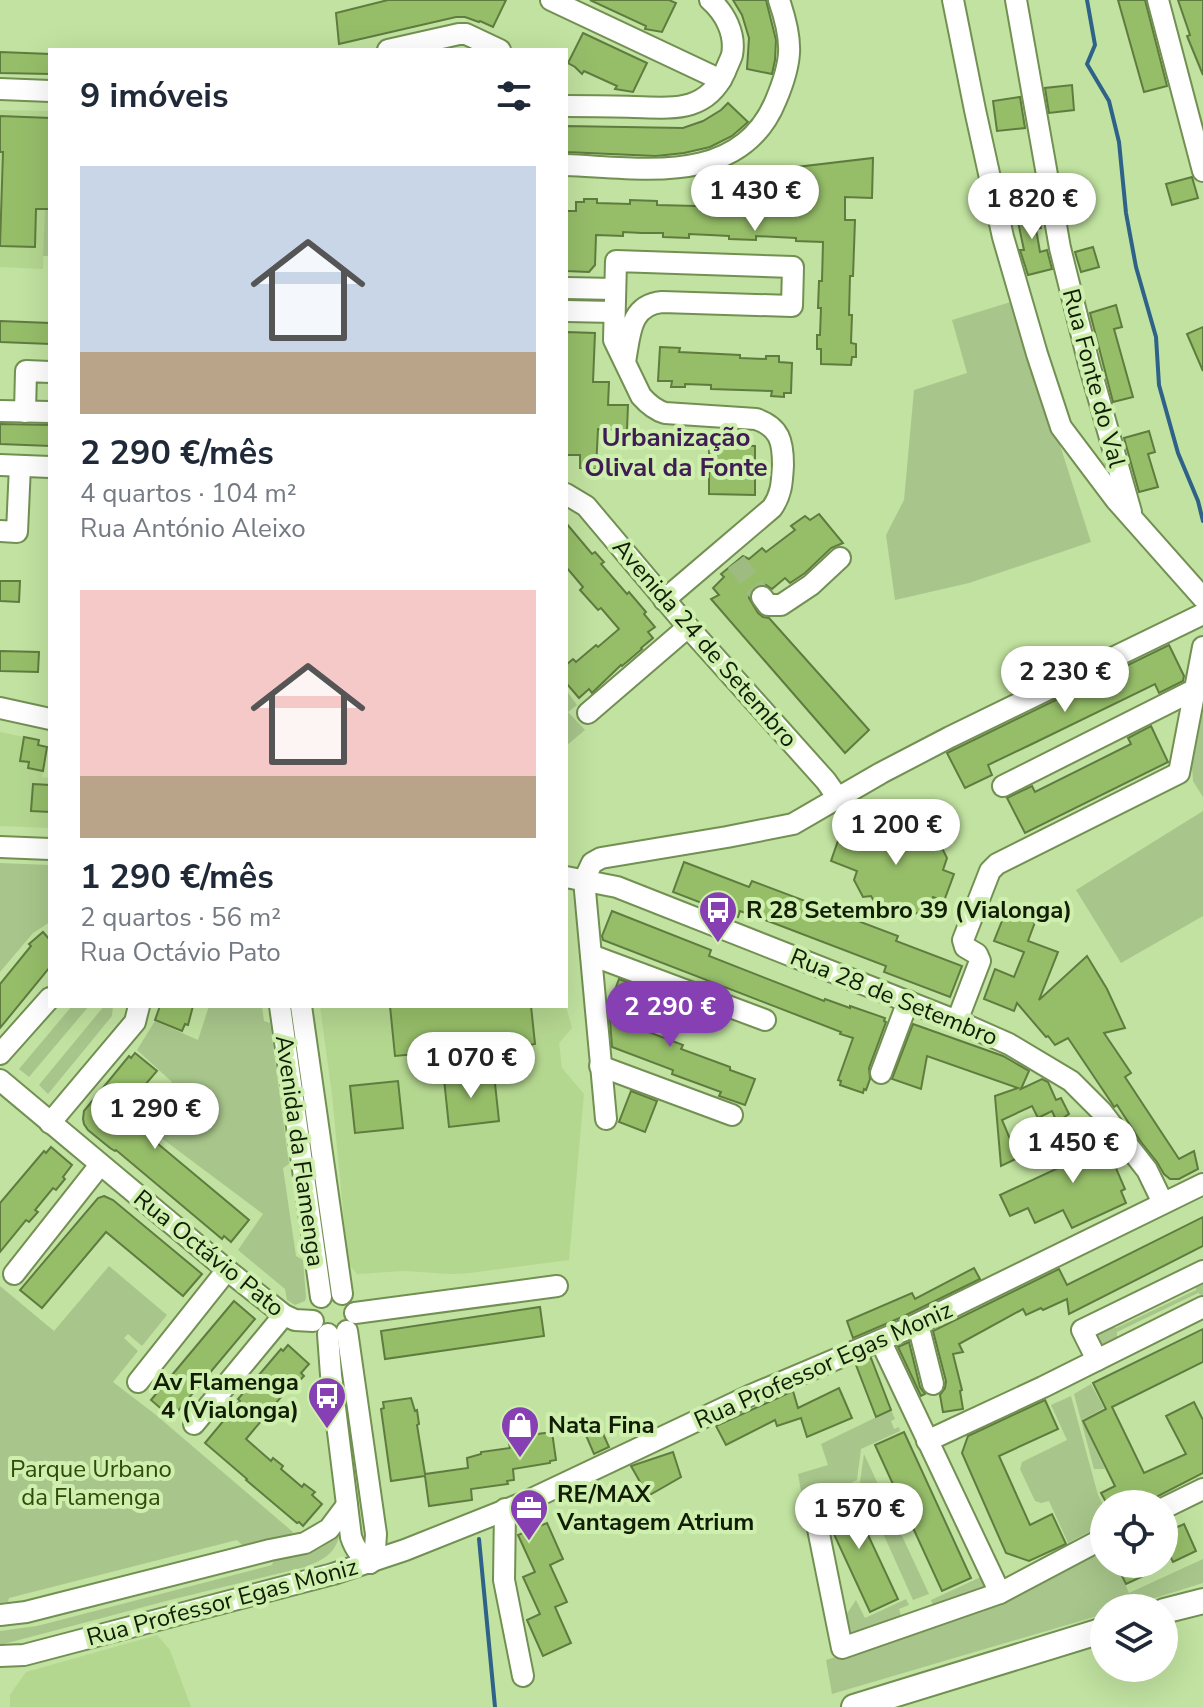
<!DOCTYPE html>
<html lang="pt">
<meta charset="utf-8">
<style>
:root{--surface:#fff;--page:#f6f6f7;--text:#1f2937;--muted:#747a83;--accent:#8640b3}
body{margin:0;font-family:"Nunito Sans",sans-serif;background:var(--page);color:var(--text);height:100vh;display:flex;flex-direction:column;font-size:30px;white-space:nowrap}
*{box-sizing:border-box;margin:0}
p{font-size:26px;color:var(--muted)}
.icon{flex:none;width:44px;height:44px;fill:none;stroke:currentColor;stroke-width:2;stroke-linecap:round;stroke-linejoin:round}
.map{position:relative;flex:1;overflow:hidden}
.drawer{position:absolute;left:48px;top:48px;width:520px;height:960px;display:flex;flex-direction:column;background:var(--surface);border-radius:0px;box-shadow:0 8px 32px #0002}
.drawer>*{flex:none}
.fabs{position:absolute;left:1090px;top:1490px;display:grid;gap:16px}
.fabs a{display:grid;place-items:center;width:88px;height:88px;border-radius:50%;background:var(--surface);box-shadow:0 8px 32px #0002;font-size:40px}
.price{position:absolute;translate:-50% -68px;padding:0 18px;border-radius:28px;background:#fff;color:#222;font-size:26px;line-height:52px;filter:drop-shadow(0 2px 4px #0008)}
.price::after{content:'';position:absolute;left:50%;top:48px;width:24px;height:18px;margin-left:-12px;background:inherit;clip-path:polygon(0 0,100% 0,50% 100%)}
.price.active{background:var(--accent);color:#fff}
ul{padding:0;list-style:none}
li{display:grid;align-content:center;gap:16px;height:424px;padding:0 32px}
li span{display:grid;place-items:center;height:248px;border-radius:0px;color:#555}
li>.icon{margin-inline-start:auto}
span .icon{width:144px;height:144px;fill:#fffc;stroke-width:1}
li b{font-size:34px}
h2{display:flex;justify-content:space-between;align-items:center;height:96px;padding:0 32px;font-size:34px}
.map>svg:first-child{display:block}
</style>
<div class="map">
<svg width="1203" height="1707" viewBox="0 0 1203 1707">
<rect width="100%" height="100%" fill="#c1e2a0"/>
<!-- built -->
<g fill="#b4d790">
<polygon points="0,110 49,111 43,269 0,267"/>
<polygon points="0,732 39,740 38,745 47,747 42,777 50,778 50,828 0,826"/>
<polygon points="320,1006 566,1006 572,1028 559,1043 562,1068 584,1094 569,1260 470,1273 451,1274 404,1271 357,1274 348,1263 332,1095"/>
<polygon points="157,1635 170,1650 191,1707 10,1707 10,1695 26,1672"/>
</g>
<!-- green -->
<g fill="#a8c68b">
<polygon points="49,111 50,111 50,256 43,256"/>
<polygon points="1014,301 1091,542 969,583 895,600 886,535 904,500 914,390 967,373 952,320"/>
<polygon points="566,690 577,705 568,712 585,730 566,746"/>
<polygon points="1203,711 1203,797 1193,781 1192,767"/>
<polygon points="1203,811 1203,916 1121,963 1076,890"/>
<polygon points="0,863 50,865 50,922 33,933 0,972"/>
<polygon points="72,1006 89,1006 29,1077 19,1069"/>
<polygon points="104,1006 113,1006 112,1016 48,1094 39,1085"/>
<polygon points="209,1006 262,1006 264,1021 270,1023 289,1164 283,1168 296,1256 303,1260 306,1297 305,1301 295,1305 287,1300 285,1289 238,1250 263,1214 140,1122 172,1082 137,1050 155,1021 198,1040"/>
<polygon points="109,1266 167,1315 142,1346 128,1334 124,1338 138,1351 113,1382 156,1415 293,1532 289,1538 243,1546 237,1540 9,1598 8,1602 0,1603 0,1286 54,1331"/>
<polygon points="1203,1274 1203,1296 1198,1293 1117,1332 1117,1343 1100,1347 1094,1331 1106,1322 1116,1328 1196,1290 1196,1277"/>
<polygon points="1091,1384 1104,1408 1082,1420 1105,1469 1094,1469 1074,1394"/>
<polygon points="1071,1396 1098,1495 1104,1506 1104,1524 1068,1543 1049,1501 1041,1503 1035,1501 1020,1469 1022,1462 1067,1440 1051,1405"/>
<polygon points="891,1410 895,1419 891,1421 894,1429 899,1427 900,1431 861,1449 857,1480 812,1502 819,1520 806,1519 798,1474 828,1465 821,1444"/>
<polygon points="864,1454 929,1594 913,1600 860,1482"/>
<path d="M336 1536 339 1537C334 1555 322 1560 305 1567L170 1600 0 1645V1631L37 1626 272 1565 274 1559 309 1553 322 1547Z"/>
<polygon points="1104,1542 1104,1564 1116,1564 1129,1593 1203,1559 1203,1583 1123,1608 1104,1608 1104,1614 832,1694 826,1660 894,1638"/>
<polygon points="983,1576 984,1585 980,1591 934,1608 931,1600"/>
<polygon points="906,1599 909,1605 899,1609 902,1619 851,1636 845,1633 842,1621 856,1600 865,1618"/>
</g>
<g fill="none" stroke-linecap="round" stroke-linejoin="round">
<!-- stream -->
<g stroke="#2f6288" stroke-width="4">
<polyline points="1087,0 1095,45 1087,64 1109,101 1119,142 1126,213 1136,267 1156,337 1159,385 1178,453 1198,501 1203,521"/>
<polyline points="479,1539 495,1707"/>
</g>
</g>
<!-- building -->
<g fill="#96be69" stroke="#5f7c3f" stroke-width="2">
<polygon points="388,0 506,0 493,27 480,21 479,22 465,17 456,17 339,44 336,13"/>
<polygon points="590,0 669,0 676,3 662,32 645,29 646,26"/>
<polygon points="733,0 766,0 776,40 775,60 772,74 747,69 749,38 742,15"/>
<polygon points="1118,0 1145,0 1167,86 1144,92"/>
<polygon points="1178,0 1203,0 1203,75 1187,36 1190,35"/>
<polygon points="583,33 647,63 633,92 615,89 617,86 584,71 582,74 575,67 568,63"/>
<polygon points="0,52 50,54 50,74 0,73"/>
<polygon points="1072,85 1074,110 1049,113 1045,88"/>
<polygon points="1020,97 1025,128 997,131 993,101"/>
<polygon points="728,103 748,122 732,136 710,147 684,153 656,156 566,152 566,126 683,128 703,121 721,110"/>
<polygon points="0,116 50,118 50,209 36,209 35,247 0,246 3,152 0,152"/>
<polygon points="873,158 872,198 845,197 845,220 855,220 853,276 850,276 849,315 852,315 851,343 856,344 856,357 852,357 851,365 821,364 821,349 817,349 817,335 820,335 821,308 818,308 819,281 822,281 823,242 796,241 796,238 756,236 756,240 729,239 729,236 710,235 689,234 689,238 663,237 663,233 642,233 623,232 623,236 596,235 595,265 589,272 566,271 566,211 576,211 576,202 584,202 584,199 597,199 597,203 630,204 630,200 657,201 657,205 697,206 697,202 724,203 724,207 763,208 763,205 777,205 780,169"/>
<polygon points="1192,177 1198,198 1172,205 1166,184"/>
<polygon points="1086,188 1089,208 1075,210 1077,218 1068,220 1063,192"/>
<polygon points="1035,204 1041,228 1036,229 1040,252 1047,250 1052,269 1028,275 1020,250 1024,250 1015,208"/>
<polygon points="1093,247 1099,267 1081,272 1075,252"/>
<polygon points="1116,305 1122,327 1114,329 1133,397 1113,402 1090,313"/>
<polygon points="0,321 50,323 50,344 0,342"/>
<polygon points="1203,327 1203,371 1187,334"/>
<polygon points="566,332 595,333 593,382 609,382 608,405 628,405 627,430 598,429 596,469 580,468 580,455 566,455"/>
<polygon points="660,347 680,348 679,352 740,355 740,358 766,359 766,356 779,356 779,362 792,363 791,393 784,393 784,397 771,396 772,391 711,389 711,385 685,384 685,387 671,387 672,381 658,381"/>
<polygon points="0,424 50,425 50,446 0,444"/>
<polygon points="1149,431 1155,452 1148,454 1158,487 1139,492 1124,438"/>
<polygon points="709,445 755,446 755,495 709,494"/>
<polygon points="819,514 843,543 831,548 805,573 790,583 785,578 772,589 766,585 760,584 750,591 749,598 758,613 763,617 769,618 869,730 845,753 711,599 719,595 713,588 724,577 721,574 743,556 749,559 762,548 766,552 795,530 791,526 805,516 810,520"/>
<polygon points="566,523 592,554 595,552 604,562 601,564 627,594 629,592 646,612 644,614 655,627 648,632 653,638 641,648 642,649 622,666 621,665 592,693 589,689 579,698 566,683 566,665 573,659 576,662 596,645 598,647 619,629 601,608 598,610 580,590 583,587 566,567"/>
<polygon points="0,581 20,581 19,602 0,601"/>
<polygon points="1169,645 1184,676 1183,681 1159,693 1155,684 1032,744 988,765 992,775 965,788 947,753"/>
<polygon points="0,651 39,652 38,672 0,671"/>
<polygon points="1151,726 1168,762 1025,833 1007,798 1032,786 1035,792 1131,744 1128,738"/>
<polygon points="24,737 39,740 38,745 47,747 43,771 28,768 29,762 20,761"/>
<polygon points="33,784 50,785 50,812 31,811"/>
<polygon points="890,822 893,830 902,827 927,837 932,845 939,842 947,858 943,870 954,874 944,901 933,897 928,909 912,915 908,907 901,910 874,901 871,896 863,897 854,880 857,871 831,861 842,829 869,839 872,830"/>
<polygon points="684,862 749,887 752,881 898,936 896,941 962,966 950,997 884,972 886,966 776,924 740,911 738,917 673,892"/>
<polygon points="612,911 711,950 709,956 824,1001 825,999 850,1008 850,1006 885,1018 884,1021 886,1022 869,1068 870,1079 866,1090 864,1089 863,1093 840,1085 841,1081 838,1080 853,1038 840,1034 841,1032 603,940 602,936"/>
<polygon points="1006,911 1035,922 1028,941 1058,952 1039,1000 1087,956 1107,989 1125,1028 1104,1033 1131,1073 1125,1077 1179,1159 1194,1151 1198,1169 1179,1179 1170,1179 1164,1174 1157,1162 1141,1142 1117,1105 1114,1107 1111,1102 1068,1038 1055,1045 1048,1036 1046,1037 1017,1003 1014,1011 984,999 995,969 1014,977 1024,952 994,941"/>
<polygon points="43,932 50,940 50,967 0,1028 0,984 31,946 29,944"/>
<polygon points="619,979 645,989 630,1025 683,1045 681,1049 730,1067 730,1070 755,1079 745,1105 719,1096 721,1092 672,1074 673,1070 612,1047 609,1006"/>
<polygon points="160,1006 193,1006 188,1025 185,1024 182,1031 155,1020"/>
<polygon points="390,1006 531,1006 535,1044 482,1052 449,1054 449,1051 395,1056"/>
<polygon points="913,1024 1003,1056 1029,1071 1021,1089 1042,1079 1048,1082 1056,1100 1061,1098 1069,1114 1057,1122 1052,1111 1038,1118 1032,1106 1002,1120 1018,1158 1001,1166 995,1096 1018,1088 927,1056 921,1089 892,1079"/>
<polygon points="135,1053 157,1071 121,1113 249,1220 231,1242 224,1236 222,1239 116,1150 115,1151 110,1148 88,1130 84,1124 83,1119 84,1111 129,1056 131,1058"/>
<polygon points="494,1074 499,1121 449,1127 444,1079"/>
<polygon points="398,1081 403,1128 355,1133 350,1086"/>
<polygon points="631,1091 657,1101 645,1132 619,1122"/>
<polygon points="1093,1122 1099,1129 1125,1189 1121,1191 1126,1203 1072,1228 1063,1210 1035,1223 1028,1208 1010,1216 1000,1195 1082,1157 1071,1132"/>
<polygon points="51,1147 72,1165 63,1177 65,1179 56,1190 53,1188 35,1210 38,1212 29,1222 26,1220 0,1252 0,1203 44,1151 46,1153"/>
<polygon points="104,1196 113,1200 202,1274 183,1296 106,1232 42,1308 20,1290 98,1198"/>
<polygon points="1203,1217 1203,1246 1069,1314 1067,1299 1043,1310 1041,1308 1026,1315 1023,1309 959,1344 963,1352 953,1354 962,1390 960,1391 963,1409 943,1412 940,1395 945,1388 946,1381 933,1331 1059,1269 1067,1285"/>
<polygon points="974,1268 980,1279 902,1317 853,1338 847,1321 912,1293 915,1299"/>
<polygon points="234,1301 255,1319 172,1418 151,1400"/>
<polygon points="540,1307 544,1336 385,1359 381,1331"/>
<polygon points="1203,1329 1203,1362 1112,1407 1144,1473 1186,1454 1166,1416 1194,1402 1203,1420 1203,1473 1158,1496 1152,1504 1107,1504 1101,1493 1115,1486 1083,1421 1106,1409 1093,1383"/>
<polygon points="909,1342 920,1387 925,1394 921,1396 898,1347"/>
<polygon points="288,1345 309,1364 301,1373 304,1376 295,1385 293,1383 275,1404 278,1406 269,1416 267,1414 246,1439 271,1461 273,1458 283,1466 281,1469 302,1487 304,1484 315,1492 312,1495 322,1504 303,1526 299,1522 297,1523 246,1480 247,1479 205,1443 240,1401 238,1399 264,1369 281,1349 283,1351"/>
<polygon points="871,1358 891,1410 876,1417 856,1365"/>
<polygon points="839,1388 852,1418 807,1437 801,1418 777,1426 775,1420 726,1445 716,1426 793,1391 798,1408"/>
<polygon points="411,1398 415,1411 417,1410 419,1424 417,1425 425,1474 468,1468 467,1458 481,1454 481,1452 510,1448 508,1438 523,1436 522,1432 537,1430 537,1434 552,1432 556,1460 550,1461 550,1463 513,1469 514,1480 507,1481 508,1484 471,1489 472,1500 429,1506 425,1476 391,1481 381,1409 384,1408 383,1402"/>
<polygon points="1045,1400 1058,1429 999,1456 1030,1525 1052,1514 1066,1544 1029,1561 1006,1553 962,1453 968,1436"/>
<polygon points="600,1427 609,1447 594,1454 585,1433"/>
<polygon points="904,1432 971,1578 942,1591 875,1445"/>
<polygon points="673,1452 681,1477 648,1496 631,1466"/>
<polygon points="847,1490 898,1599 870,1612 832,1530 829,1521 819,1503"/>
<polygon points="547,1523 563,1559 550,1565 567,1602 555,1607 571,1643 543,1656 527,1620 540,1614 523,1577 535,1572 518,1535"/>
<polygon points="1184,1524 1196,1551 1173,1562 1170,1556 1164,1559 1164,1533"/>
<polygon points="1116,1564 1146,1564 1150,1573 1126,1584"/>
</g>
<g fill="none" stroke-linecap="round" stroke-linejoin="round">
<!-- minor-tunnel -->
<polyline stroke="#9ebb81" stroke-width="20" stroke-dasharray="20 10" stroke-linecap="butt" points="736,562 762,597"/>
<!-- minor casing -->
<g stroke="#729052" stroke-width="24">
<g id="minor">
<polyline points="551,0 721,80"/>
<polyline points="953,0 975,110 1003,237 1037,354 1061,427 1116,500 1203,598"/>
<polyline points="1016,0 1060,248 1089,364 1131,512"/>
<polyline points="1158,0 1203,171"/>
<polyline points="388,50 459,34 466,34 500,50"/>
<polyline points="0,89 50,91"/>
<path d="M566 106C589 106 611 106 634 107 672 108 706 113 725 72 727 66 730 61 732 55 736 34 725 13 710 0"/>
<path d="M566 165C642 168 741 187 776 100 793 60 793 41 779 0"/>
<polyline points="566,288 615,289"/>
<polyline points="566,311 614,312"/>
<path d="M625 362C630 336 629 305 662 302L792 306 793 267 616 261 614 340 641 396C648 404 655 410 665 413L756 419C780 427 783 442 783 465 782 481 782 494 772 508L664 600"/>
<polyline points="0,411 50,412"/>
<polyline points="25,412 26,371 50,372"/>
<polyline points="0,465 50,467"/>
<polyline points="566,494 586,506 688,627 826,781 838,798"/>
<polyline points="0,531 17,532 20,466"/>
<polyline points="762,597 768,605 781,605 811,585 840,558"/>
<polyline points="0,708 50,719"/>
<polyline points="588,713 688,627"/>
<polyline points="1003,786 1196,689"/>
<polyline points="0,847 50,849"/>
<polyline points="566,877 617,887 957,1021 1009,1044 1071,1081 1101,1111 1147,1170 1163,1203"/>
<polyline points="591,955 765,1020"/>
<polyline points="280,1006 321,1297"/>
<polyline points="301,1006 342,1294"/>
<polyline points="957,1021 980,961 977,954 965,947 963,940 990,871 997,864 1179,773 1203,647"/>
<polyline points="0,1054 50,998"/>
<polyline points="600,1066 732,1115"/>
<polyline points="881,1073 908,1001"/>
<polyline points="0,1080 227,1270 284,1315 295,1320 313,1321"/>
<polyline points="606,1119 584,880 592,863 601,858 727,837 793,824 881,773 950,737 1203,614"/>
<polyline points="50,1123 135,1022 139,1006"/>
<polyline points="14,1274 100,1165"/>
<polyline points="355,1313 557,1286"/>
<polyline points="918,1324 933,1384"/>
<polyline points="347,1331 376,1534 375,1549 370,1563"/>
<path d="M328 1334 331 1375 351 1537C355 1549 360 1555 370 1563"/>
<polyline points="881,1342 1000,1593"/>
<polyline points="1097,1360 1082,1330 1203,1271"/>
<polyline points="138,1382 227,1270"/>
<polyline points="194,1424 284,1315"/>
<polyline points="927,1441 1043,1387 1203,1307"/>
<polyline points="1164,1508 1203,1489"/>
<polyline points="505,1509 504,1580 523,1676"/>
<polyline points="817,1524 842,1648 1000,1593 1104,1538"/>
<polyline points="0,1615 26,1612 270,1550 305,1543 329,1529 347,1505"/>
<polyline points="0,1656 24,1655 333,1574 405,1550 523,1503 749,1396 907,1329 1203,1184"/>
</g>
</g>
<!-- major casing -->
<g stroke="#729052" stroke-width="28">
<g id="major">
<polyline points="1164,1611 1203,1601"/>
<polyline points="854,1707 1104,1630"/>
</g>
</g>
<!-- minor -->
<use href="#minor" stroke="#fff" stroke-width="20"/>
<!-- major -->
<use href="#major" stroke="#fff" stroke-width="24"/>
</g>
<!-- icons -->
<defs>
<g id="bus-pin" transform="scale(2)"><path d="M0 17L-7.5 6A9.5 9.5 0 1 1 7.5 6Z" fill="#8640b3" stroke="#ceefad"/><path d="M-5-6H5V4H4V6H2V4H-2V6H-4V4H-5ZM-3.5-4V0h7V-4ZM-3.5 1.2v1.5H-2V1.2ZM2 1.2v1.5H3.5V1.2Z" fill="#fff"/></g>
<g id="shop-pin" transform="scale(2)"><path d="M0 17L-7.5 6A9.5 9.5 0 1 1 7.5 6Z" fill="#8640b3" stroke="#ceefad"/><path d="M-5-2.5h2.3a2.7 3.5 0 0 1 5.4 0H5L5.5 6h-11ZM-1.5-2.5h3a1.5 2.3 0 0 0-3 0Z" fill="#fff"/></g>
<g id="office-pin" transform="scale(2)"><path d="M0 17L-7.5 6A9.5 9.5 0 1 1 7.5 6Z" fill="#8640b3" stroke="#ceefad"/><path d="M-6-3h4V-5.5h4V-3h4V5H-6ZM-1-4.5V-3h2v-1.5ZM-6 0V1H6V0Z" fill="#fff"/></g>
</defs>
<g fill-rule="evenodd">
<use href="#bus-pin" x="718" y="910"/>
<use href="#bus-pin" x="327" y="1396"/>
<use href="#shop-pin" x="520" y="1425"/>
<use href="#office-pin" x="529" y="1508"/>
</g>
<g text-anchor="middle" stroke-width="8" stroke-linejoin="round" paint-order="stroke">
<!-- street labels -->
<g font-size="24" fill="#111d04" stroke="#ceefad">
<text transform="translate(1094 378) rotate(75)" y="8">Rua Fonte do Val</text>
<text transform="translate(705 643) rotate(49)" y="8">Avenida 24 de Setembro</text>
<text transform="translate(894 997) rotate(22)" y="8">Rua 28 de Setembro</text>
<text transform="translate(300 1151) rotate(82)" y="8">Avenida da Flamenga</text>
<text transform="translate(209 1253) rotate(39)" y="8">Rua Octávio Pato</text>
<text transform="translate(823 1365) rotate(-24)" y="8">Rua Professor Egas Moniz</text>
<text transform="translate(222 1602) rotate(-15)" y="8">Rua Professor Egas Moniz</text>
</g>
<!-- poi labels -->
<g font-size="24" font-weight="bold" fill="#111d04" stroke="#ceefad" text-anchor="start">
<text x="746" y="918">R 28 Setembro 39 (Vialonga)</text>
<text x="299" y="1390" text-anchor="end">Av Flamenga<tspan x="299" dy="28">4 (Vialonga)</tspan></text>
<text x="548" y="1433">Nata Fina</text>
<text x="557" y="1502">RE/MAX<tspan x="557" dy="28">Vantagem Atrium</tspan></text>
</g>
<!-- park labels -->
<g font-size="24" fill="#304a0c" stroke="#ceefad">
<text x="91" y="1477">Parque Urbano<tspan x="91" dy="28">da Flamenga</tspan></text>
</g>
<!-- neighbourhood labels -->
<g font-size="26" font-weight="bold" fill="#3f1d54" stroke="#ceefad">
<text x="676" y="446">Urbanização<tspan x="676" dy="30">Olival da Fonte</tspan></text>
</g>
</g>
</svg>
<div class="fabs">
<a><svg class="icon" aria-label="locate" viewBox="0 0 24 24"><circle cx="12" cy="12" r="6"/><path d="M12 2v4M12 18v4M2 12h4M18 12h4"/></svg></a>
<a><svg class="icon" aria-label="layers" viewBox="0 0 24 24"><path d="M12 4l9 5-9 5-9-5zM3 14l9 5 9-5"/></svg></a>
</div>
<b class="price" style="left:755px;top:233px">1 430 €</b>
<b class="price" style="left:1032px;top:241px">1 820 €</b>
<b class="price" style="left:1065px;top:714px">2 230 €</b>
<b class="price" style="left:896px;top:867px">1 200 €</b>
<b class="price active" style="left:670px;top:1049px">2 290 €</b>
<b class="price" style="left:471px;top:1100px">1 070 €</b>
<b class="price" style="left:155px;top:1151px">1 290 €</b>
<b class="price" style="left:1073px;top:1185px">1 450 €</b>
<b class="price" style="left:859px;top:1551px">1 570 €</b>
<section class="drawer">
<h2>9 imóveis<svg class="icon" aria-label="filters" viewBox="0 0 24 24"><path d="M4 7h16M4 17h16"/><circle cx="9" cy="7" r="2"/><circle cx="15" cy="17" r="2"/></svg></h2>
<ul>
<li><span style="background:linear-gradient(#c9d6e8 75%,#b9a48a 0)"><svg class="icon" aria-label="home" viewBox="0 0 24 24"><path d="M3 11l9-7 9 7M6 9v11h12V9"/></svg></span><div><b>2 290 €/mês</b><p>4 quartos · 104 m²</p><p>Rua António Aleixo</p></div></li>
<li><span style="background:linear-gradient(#f6c9c9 75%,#b9a48a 0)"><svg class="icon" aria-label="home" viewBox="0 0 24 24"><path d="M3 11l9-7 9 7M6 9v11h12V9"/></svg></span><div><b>1 290 €/mês</b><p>2 quartos · 56 m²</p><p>Rua Octávio Pato</p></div></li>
</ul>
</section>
</div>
